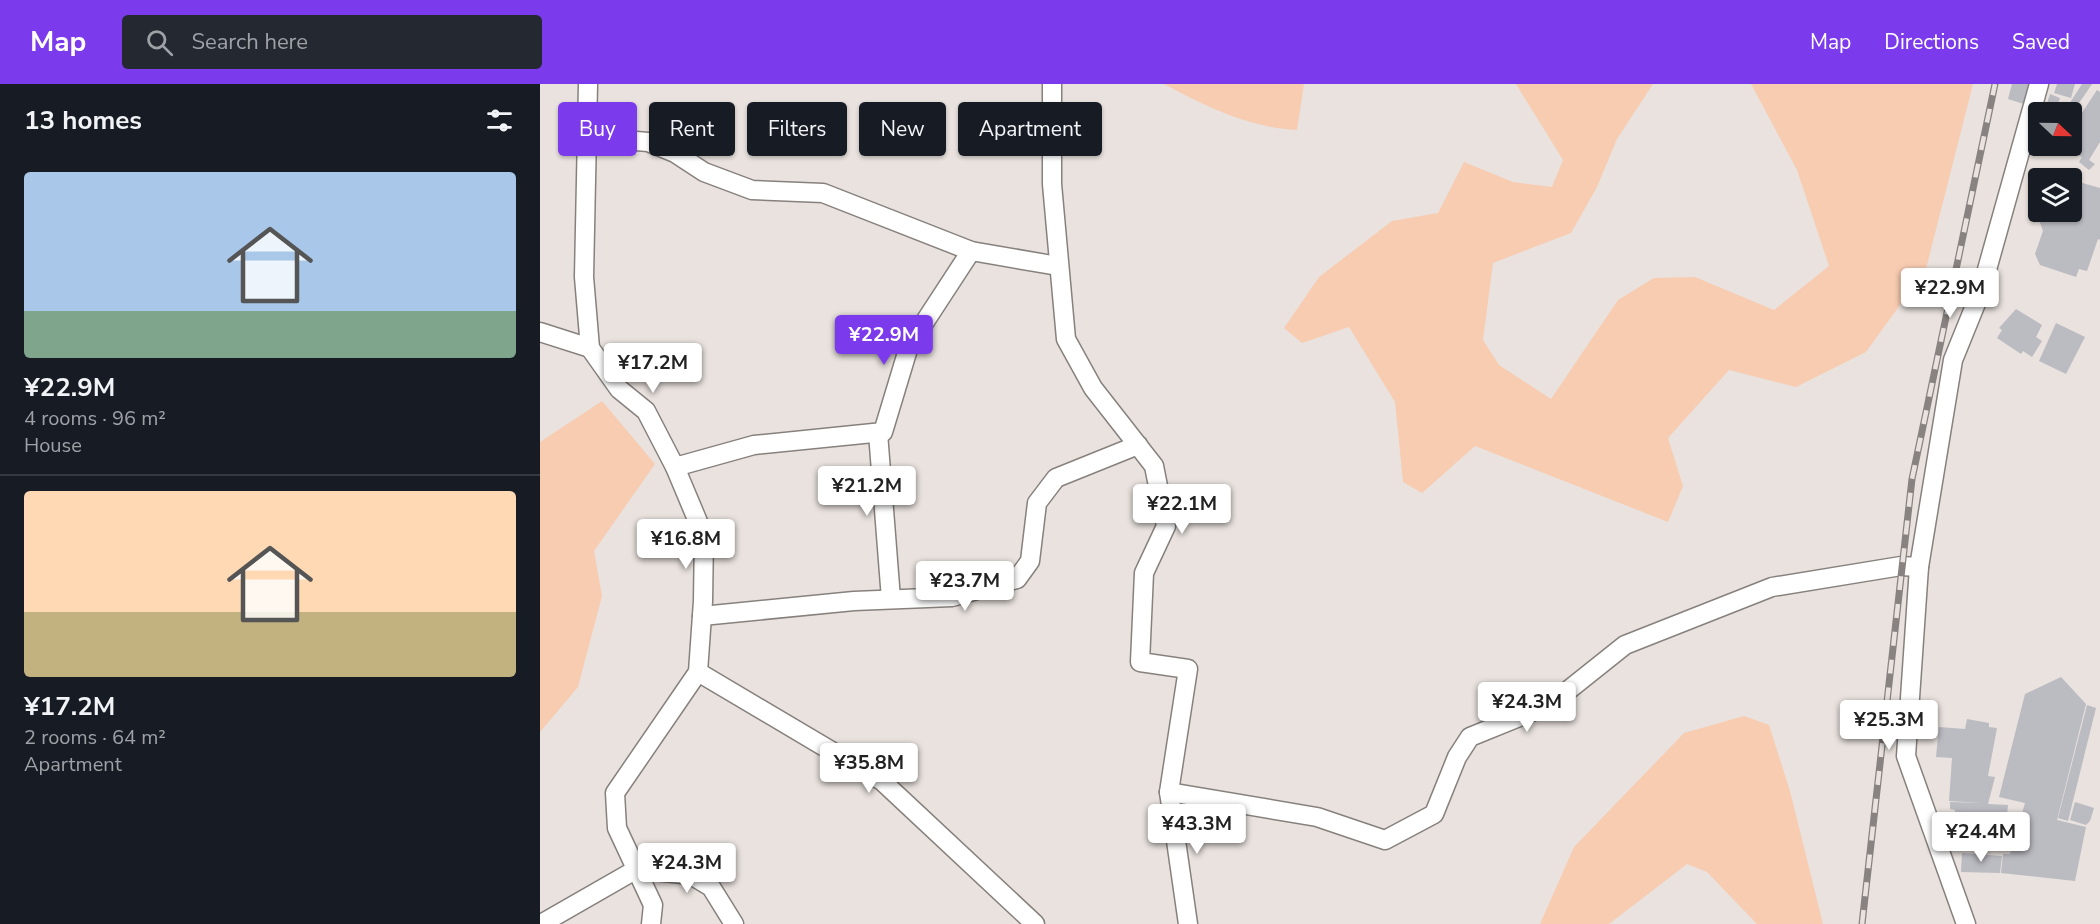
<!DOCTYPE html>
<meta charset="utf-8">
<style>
:root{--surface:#171b24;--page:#242831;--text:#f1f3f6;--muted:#9ea1a6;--line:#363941;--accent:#7c3aed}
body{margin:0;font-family:"Nunito Sans",sans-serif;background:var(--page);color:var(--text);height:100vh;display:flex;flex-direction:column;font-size:22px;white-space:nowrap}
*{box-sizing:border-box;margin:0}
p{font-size:20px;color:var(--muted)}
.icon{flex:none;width:33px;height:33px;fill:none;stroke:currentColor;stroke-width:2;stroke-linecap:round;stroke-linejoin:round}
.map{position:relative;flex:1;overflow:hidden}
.panel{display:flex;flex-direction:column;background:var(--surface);width:540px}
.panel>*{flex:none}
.banner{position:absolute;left:18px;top:18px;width:570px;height:54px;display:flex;gap:12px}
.needle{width:39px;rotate:112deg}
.fabs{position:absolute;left:1488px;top:18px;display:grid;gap:12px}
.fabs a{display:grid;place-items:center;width:54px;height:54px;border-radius:6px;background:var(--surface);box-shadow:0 2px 4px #0004;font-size:30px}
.price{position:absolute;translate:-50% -51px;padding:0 14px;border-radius:6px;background:#fff;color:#222;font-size:20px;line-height:39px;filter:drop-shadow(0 2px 3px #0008)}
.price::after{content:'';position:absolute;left:50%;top:36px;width:18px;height:14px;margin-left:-9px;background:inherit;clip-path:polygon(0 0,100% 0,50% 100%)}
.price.selected{background:var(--accent);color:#fff}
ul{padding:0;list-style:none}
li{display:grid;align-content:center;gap:12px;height:318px;padding:0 24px}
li+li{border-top:2px solid var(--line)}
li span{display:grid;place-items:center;height:186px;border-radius:6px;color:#555}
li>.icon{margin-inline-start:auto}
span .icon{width:108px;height:108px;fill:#fffc;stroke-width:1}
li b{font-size:26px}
h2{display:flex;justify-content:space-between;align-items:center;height:72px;padding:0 24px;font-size:26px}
.chip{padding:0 21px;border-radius:6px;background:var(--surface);box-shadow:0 2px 4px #0004;font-size:21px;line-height:54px}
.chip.selected{background:var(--accent);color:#fff}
header{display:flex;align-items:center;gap:36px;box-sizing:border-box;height:84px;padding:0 30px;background:var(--accent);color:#fff}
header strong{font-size:28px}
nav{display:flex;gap:33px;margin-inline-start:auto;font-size:21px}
.search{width:420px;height:54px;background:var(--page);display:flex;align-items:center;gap:15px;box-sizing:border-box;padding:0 21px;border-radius:6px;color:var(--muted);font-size:22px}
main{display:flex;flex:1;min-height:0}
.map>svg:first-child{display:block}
</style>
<header>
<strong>Map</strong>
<div class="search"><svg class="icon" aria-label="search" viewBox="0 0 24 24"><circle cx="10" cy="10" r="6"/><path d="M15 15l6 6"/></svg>Search here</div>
<nav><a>Map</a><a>Directions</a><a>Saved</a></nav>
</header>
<main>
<section class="panel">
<h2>13 homes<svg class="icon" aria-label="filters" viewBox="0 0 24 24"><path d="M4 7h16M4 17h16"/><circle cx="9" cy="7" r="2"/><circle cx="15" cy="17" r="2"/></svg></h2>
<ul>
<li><span style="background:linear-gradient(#a9c7e8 75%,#7fa58c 0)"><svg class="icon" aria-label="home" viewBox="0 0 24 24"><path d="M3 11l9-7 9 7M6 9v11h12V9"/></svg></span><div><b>¥22.9M</b><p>4 rooms · 96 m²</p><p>House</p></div></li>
<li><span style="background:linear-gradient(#ffd9b3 65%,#c2b280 0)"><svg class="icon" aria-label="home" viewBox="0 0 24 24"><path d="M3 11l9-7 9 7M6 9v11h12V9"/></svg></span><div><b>¥17.2M</b><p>2 rooms · 64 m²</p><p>Apartment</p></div></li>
</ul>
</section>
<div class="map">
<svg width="1560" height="840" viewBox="0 0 1560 840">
<rect width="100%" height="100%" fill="#e9e2de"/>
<!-- green -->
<g fill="#f8ccb1">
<path d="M624 0H764L757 46C709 44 665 22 624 0Z"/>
<polygon points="976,0 1113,0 1077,55 1057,103 1031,149 953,179 943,256 959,281 1011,315 1078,216 1114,194 1155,193 1234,226 1289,182 1257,86 1211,0 1433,0 1386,185 1326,268 1256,303 1189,286 1128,354 1143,402 1128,438 935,362 882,409 863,398 855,318 809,243 762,259 744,244 779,193 852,137 898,129 924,78 973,98 1012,103 1023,76"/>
<polygon points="62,317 115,380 54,467 62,512 38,603 0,648 0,358"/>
<polygon points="1204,632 1229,641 1250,707 1283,840 1217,840 1167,788 1147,780 1069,840 1000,840 1034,763 1144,649"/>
</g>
<!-- building -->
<g fill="#bbbbc2">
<polygon points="1472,0 1492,0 1487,21 1468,15"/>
<polygon points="1517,0 1535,0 1531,14 1514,9"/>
<polygon points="1542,0 1552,0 1533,28 1524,28"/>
<polygon points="1557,6 1560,8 1560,58 1549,76 1555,80 1549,86 1539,78 1542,73 1524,62 1532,62 1532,44"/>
<polygon points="1510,10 1520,14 1515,28 1504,28"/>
<polygon points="1532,96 1560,104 1560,156 1558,155 1547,187 1539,185 1536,193 1500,181 1495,170 1503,147 1499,136 1502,128 1532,128"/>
<polygon points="1476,225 1502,241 1496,253 1502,257 1492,273 1483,267 1481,270 1457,254 1462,246 1459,244"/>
<polygon points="1516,239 1545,253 1526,290 1499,277"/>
<polygon points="1521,593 1546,620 1517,736 1546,743 1535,797 1461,789 1463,770 1470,770 1485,719 1459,713 1485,610"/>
<polygon points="1547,621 1556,624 1528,737 1518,734"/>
<polygon points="1427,635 1449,639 1449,643 1457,644 1448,692 1455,693 1448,720 1468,721 1466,743 1461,742 1460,748 1414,744 1415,726 1410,725 1410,718 1443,719 1409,717 1412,674 1396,673 1399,643 1425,645"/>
<polygon points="1535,718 1554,724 1550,737 1546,741 1530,736"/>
<polygon points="1422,769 1462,772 1460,789 1421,788"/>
</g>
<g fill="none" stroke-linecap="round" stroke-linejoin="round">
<!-- minor casing -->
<g stroke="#87817d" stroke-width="21">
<g id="minor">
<polyline points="48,0 44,193 50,264 79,305 106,327 135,383 164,452 163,517 158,588 75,709 77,744 113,821 111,840"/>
<polyline points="512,0 512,100 526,255 553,304 614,382 626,442 604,489 600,578 648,585 629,708 648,840"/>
<polyline points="47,53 108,58 135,69 164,88 212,106 283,109 431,167"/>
<polyline points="0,248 50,264"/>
<polyline points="338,349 351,515"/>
<polyline points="135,383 214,361 343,348 369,262 431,167 518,182"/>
<polyline points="162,532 314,517 412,513 477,495 490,477 497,419 516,394 598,361"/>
<polyline points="158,588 342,697 495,840"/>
<polyline points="629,708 777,733 845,756 894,730 917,673 930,653 1011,620 1085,561 1232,503 1361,482 1379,483"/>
<polyline points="1,840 97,785 151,791 171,803 194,840"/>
<polyline points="1426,840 1366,672 1379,483 1413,276 1441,207 1499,0"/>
</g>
</g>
<!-- minor -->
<use href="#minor" stroke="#fff" stroke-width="18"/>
<!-- rail casing -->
<g stroke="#888380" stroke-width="7">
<polyline id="rail" points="1322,840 1372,395 1455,0"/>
</g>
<!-- rail -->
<use href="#rail" stroke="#e9e2de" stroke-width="4.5" stroke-dasharray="14" stroke-linecap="butt"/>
</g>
</svg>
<div class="fabs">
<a><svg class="needle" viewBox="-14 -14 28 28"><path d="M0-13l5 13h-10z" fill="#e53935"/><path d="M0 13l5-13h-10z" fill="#9ea1a6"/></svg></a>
<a><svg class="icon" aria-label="layers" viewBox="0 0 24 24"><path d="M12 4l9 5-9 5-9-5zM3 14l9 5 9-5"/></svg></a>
</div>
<b class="price" style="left:1410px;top:235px">¥22.9M</b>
<b class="price selected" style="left:344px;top:282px">¥22.9M</b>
<b class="price" style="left:113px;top:310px">¥17.2M</b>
<b class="price" style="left:327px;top:433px">¥21.2M</b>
<b class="price" style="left:642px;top:451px">¥22.1M</b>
<b class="price" style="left:146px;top:486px">¥16.8M</b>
<b class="price" style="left:425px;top:528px">¥23.7M</b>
<b class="price" style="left:987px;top:649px">¥24.3M</b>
<b class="price" style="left:1349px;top:667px">¥25.3M</b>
<b class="price" style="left:329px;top:710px">¥35.8M</b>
<b class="price" style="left:657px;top:771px">¥43.3M</b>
<b class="price" style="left:1441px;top:779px">¥24.4M</b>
<b class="price" style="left:147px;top:810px">¥24.3M</b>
<div class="banner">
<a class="chip selected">Buy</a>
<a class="chip">Rent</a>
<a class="chip">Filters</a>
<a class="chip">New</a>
<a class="chip">Apartment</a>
</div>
</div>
</main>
